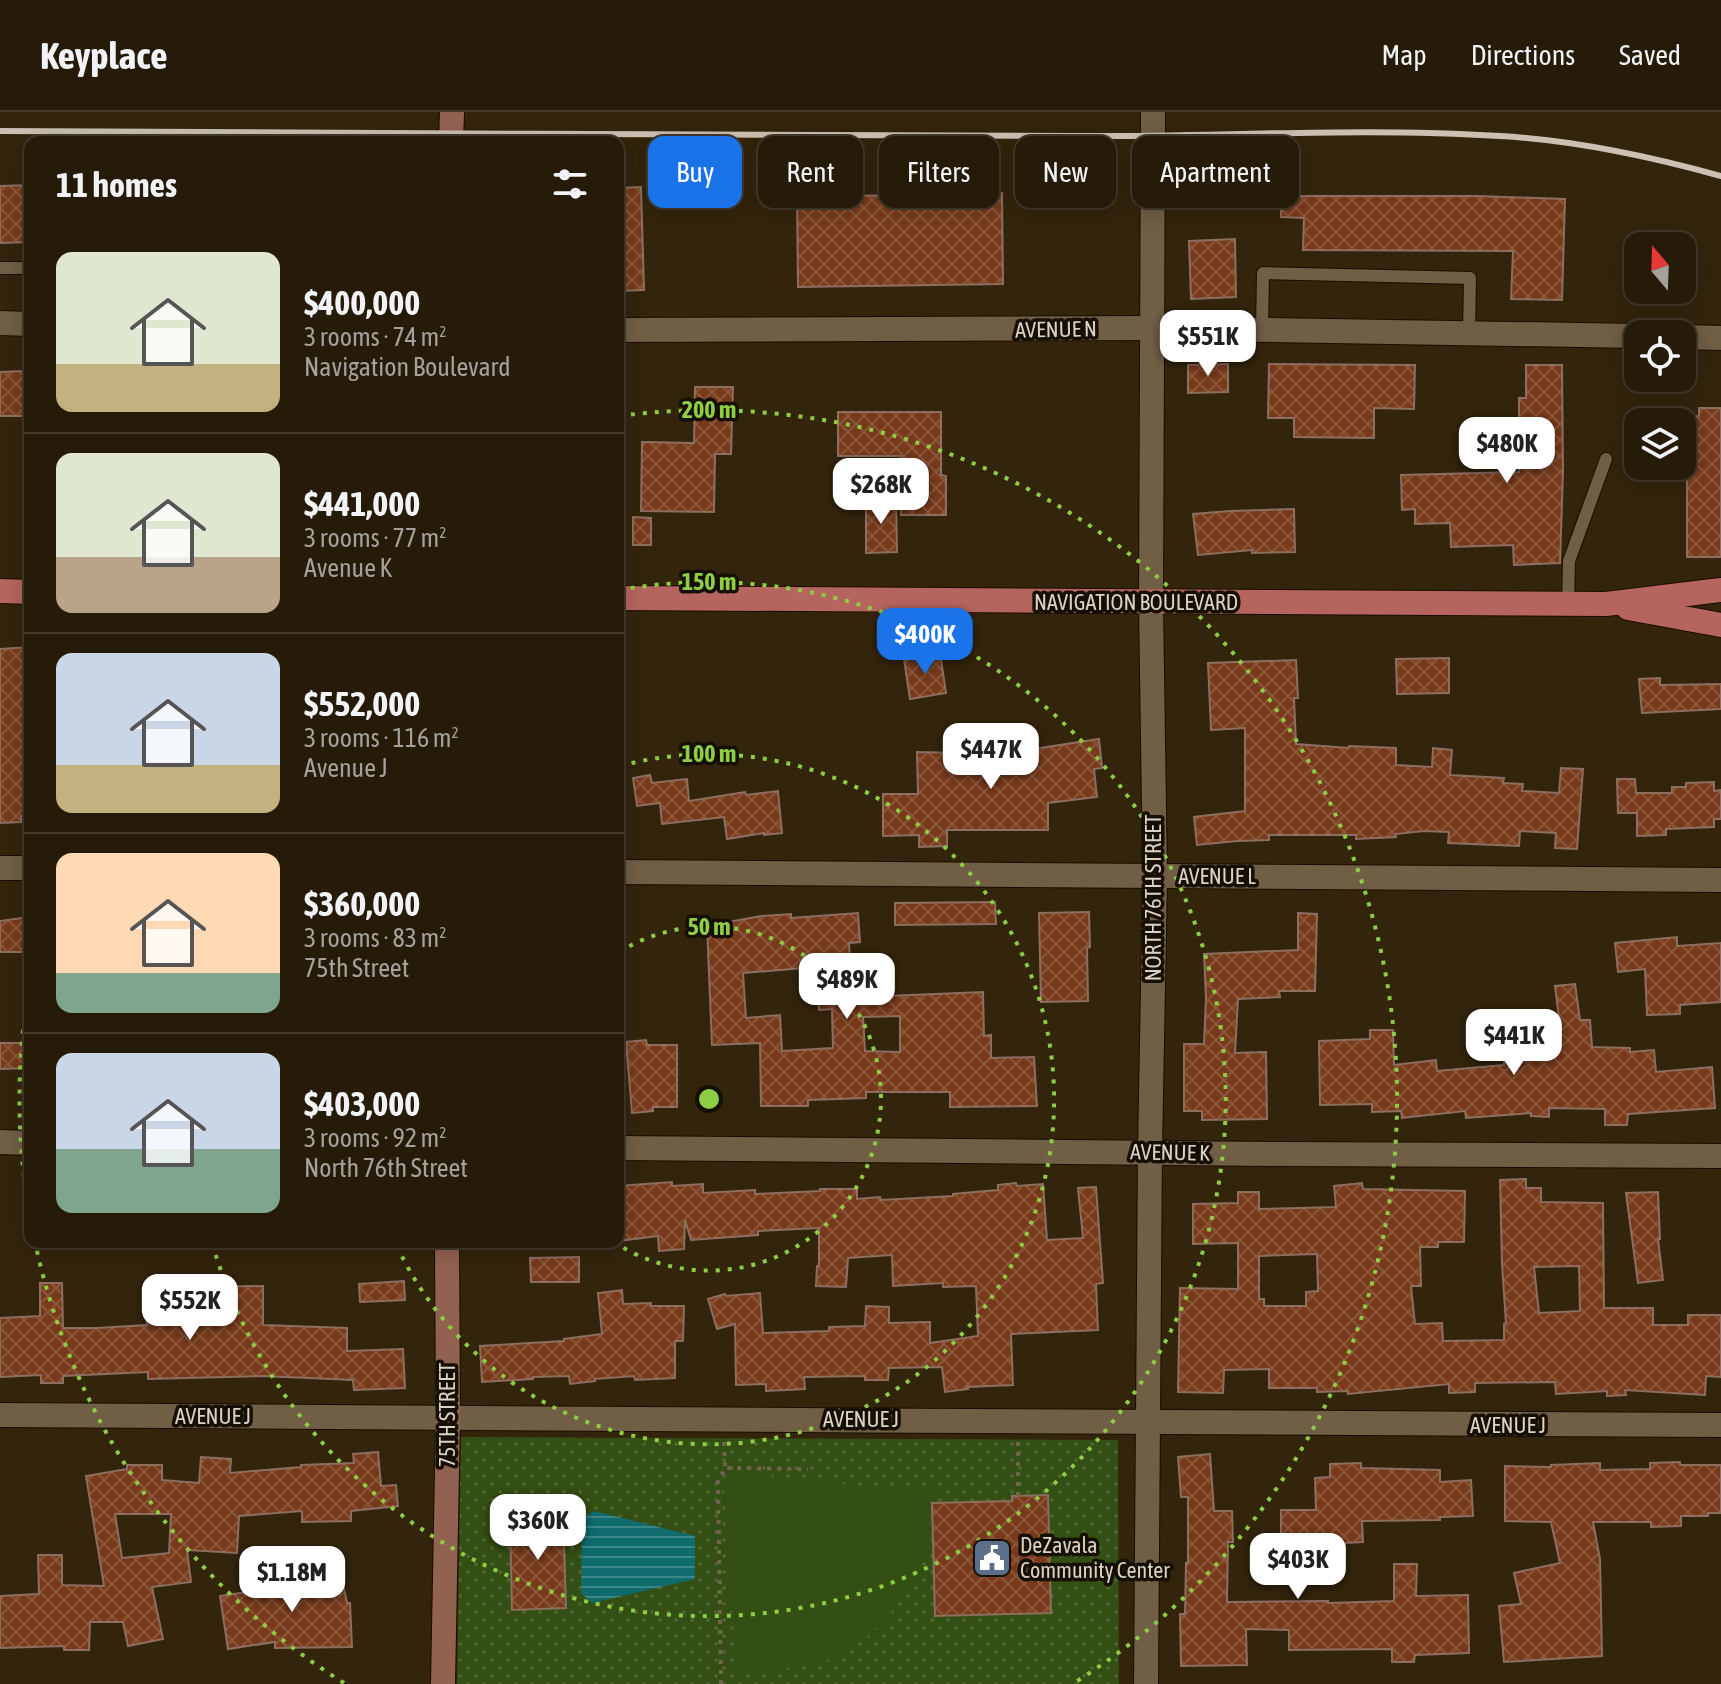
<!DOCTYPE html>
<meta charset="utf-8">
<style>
:root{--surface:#261b09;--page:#2e2412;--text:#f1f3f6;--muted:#a4a19c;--line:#42392a;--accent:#1a73e8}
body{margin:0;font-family:"Asap Condensed",sans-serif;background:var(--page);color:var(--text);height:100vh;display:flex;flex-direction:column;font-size:30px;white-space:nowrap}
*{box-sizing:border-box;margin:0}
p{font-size:26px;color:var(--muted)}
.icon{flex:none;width:44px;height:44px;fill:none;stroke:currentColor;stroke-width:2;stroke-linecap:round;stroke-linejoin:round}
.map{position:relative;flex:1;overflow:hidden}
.details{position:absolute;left:24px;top:24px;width:600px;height:1112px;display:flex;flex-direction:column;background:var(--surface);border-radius:16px;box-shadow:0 4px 20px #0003,0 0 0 2px var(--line)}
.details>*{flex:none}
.hud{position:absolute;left:648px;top:24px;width:760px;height:72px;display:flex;gap:16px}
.needle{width:52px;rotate:341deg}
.controls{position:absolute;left:1624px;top:120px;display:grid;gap:16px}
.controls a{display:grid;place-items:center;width:72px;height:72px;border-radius:16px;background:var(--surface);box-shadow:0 4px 20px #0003,0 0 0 2px var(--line);font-size:40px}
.price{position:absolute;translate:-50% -68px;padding:0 18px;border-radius:16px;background:#fff;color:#222;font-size:26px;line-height:52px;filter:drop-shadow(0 2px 4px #0008)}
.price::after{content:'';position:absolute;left:50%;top:48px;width:24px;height:18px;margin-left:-12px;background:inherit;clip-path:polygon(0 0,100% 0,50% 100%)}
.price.current{background:var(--accent);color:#fff}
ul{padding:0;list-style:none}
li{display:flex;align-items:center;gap:24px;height:200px;padding:0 32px}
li+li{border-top:2px solid var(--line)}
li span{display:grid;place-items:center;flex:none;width:224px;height:160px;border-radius:16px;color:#555}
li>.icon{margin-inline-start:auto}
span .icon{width:96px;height:96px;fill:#fffc;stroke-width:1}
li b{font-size:34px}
h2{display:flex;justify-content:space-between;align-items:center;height:96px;padding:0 32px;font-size:34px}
.pill{padding:0 28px;border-radius:16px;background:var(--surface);box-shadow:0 4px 20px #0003,0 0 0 2px var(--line);font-size:28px;line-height:72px}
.pill.current{background:var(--accent);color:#fff}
header{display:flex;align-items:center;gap:48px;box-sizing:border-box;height:112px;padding:0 40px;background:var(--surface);border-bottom:2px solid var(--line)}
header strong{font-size:38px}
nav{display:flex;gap:44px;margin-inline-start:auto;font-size:28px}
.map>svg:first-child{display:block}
</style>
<header>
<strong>Keyplace</strong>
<nav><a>Map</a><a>Directions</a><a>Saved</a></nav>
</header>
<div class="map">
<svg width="1721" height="1572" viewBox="0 0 1721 1572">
<defs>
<pattern id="green-dots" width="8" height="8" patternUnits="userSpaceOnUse" patternTransform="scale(2)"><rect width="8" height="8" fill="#344f14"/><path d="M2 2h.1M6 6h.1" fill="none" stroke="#516735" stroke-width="1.8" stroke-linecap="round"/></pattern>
<pattern id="water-rules" width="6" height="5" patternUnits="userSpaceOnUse" patternTransform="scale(2)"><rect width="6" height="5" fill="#0f6b6d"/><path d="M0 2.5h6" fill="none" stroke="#3d8687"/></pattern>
<pattern id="building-cross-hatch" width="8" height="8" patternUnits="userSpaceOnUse" patternTransform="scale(2)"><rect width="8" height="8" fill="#783a1a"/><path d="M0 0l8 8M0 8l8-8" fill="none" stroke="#8b563a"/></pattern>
</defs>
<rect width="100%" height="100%" fill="#33240c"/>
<!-- green -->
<polygon fill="url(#green-dots)" points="461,1325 1118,1328 1119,1572 457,1572"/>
<!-- pitch -->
<polygon fill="#344f14" points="771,1362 772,1367 937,1379 931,1423 919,1455 900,1488 885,1509 864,1527 819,1553 736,1561 724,1377 732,1363"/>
<!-- water -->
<polygon fill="url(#water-rules)" points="594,1399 695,1424 695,1467 592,1491 581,1481 582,1407"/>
<!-- building -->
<g fill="url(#building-cross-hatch)" stroke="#8d6e60" stroke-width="2" fill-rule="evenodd">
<polygon points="30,73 30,130 0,131 0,74"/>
<polygon points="641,75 644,178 618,179 618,76"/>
<polygon points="1002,81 1003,172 798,175 797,85"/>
<polygon points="1281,84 1477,84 1565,87 1562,188 1511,187 1513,139 1303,138 1304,106 1281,105"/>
<polygon points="1235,127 1236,185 1191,187 1189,129"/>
<polygon points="1228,252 1228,280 1188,281 1188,253"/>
<polygon points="1269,252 1415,253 1414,297 1374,296 1374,326 1294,325 1294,306 1268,306"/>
<polygon points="1526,253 1562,253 1563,359 1560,451 1514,453 1513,433 1451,435 1450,411 1415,412 1415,397 1402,398 1401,363 1519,360 1519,286 1526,286"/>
<polygon points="24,259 25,304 0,304 0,260"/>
<polygon points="695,275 733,275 731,342 715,342 714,400 641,399 642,330 694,331"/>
<polygon points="1699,296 1721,296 1721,445 1687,445 1687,359 1682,358 1682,305 1699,304"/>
<polygon points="838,300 941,300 941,363 946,364 946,403 901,403 902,344 838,344"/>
<polygon points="866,388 896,388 897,440 866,441"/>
<polygon points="1294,397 1295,440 1252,441 1252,438 1198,443 1193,402 1230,399"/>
<polygon points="633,405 651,406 651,433 633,433"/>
<polygon points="30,535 30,704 21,704 22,710 0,711 0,537"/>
<polygon points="940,541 946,581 910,587 904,547"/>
<polygon points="1449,546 1449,581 1397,582 1396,547"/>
<polygon points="1296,548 1298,586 1294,586 1296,632 1349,636 1349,634 1396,636 1396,653 1432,655 1433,636 1452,638 1450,663 1504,666 1503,671 1523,672 1522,679 1559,681 1561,656 1583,657 1577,737 1555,736 1556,721 1520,719 1519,734 1448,731 1449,720 1424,719 1395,722 1396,725 1356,727 1356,723 1269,723 1269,728 1237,729 1197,733 1194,705 1245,699 1245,616 1211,618 1208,551"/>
<polygon points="1660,566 1660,573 1721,572 1721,597 1642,601 1639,567"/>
<polygon points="1099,627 1102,656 1094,657 1097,685 1048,691 1048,718 947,718 947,734 919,735 919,723 883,724 883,682 918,682 917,640 1002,642"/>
<polygon points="650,663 652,671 687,667 689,689 745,680 746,683 778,679 782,721 764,723 764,721 727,727 724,705 662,712 660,691 637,694 633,666"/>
<polygon points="1617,667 1635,667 1636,681 1672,681 1672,675 1686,675 1686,671 1714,670 1714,679 1721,678 1721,707 1714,707 1714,715 1666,717 1666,723 1637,724 1637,701 1618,701"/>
<polygon points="995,790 996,812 895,813 895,791"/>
<polygon points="1089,800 1090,835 1087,836 1088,889 1041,890 1039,801"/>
<path d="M858 801 860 830 849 831 851 867 860 866 861 885 983 880 984 924 991 923V946L1034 945 1037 994 950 995V980H866V986L808 988V994H761L760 931 712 933 707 814 761 804 791 802V806ZM816 855 819 898 832 897 833 936 782 939 780 903 746 906 743 861ZM900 904V940L865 939 863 905Z"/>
<polygon points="1298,801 1317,802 1315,879 1279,879 1280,885 1238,887 1235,941 1266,940 1267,1007 1202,1008 1202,999 1184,999 1184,932 1204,932 1206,886 1204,842 1298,838"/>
<polygon points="30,805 30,840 0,840 0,809"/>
<polygon points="1677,825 1677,834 1721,831 1721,890 1680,893 1680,902 1647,903 1645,857 1618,860 1615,831"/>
<polygon points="1575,872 1580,908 1590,908 1592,935 1630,936 1630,940 1654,938 1656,960 1712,955 1715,996 1628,1002 1627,1013 1605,1013 1605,997 1549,996 1549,1005 1531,1004 1531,1001 1466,1006 1465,999 1402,1006 1401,999 1372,1000 1372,992 1320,993 1319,929 1370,927 1370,918 1393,918 1394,953 1436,948 1437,959 1504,953 1505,932 1533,933 1533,921 1561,922 1555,874"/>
<polygon points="646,928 647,933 677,933 677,995 653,995 653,999 632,1001 626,930"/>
<polygon points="0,931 30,931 30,956 0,957"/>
<path d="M1526 1067V1076H1541V1090L1603 1091 1604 1196H1653V1213H1688V1203H1721V1265L1706 1264 1705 1283 1625 1278 1626 1283 1607 1284V1279L1556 1282 1555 1270 1475 1271V1280L1449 1281V1272L1348 1282V1279L1317 1280V1276H1269V1257L1224 1258 1223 1281 1178 1280 1180 1176 1238 1177V1131L1193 1132V1092L1238 1091V1080H1259V1097L1336 1095 1334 1074 1362 1071 1363 1077 1465 1079 1464 1130H1438V1135H1420L1421 1174H1411L1415 1212 1442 1211 1443 1229 1504 1228V1212L1506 1211 1502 1152 1500 1068ZM1317 1142 1318 1179 1306 1180V1194H1264V1187H1259V1144ZM1579 1154 1580 1199 1539 1201 1534 1155Z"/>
<polygon points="672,1070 672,1074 703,1072 703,1081 755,1078 755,1082 820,1079 820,1077 857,1077 857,1087 880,1085 881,1088 953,1084 953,1082 998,1078 998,1073 1016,1071 1017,1074 1043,1072 1047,1128 1083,1126 1078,1076 1096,1075 1103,1171 1096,1172 1098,1218 1011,1222 1013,1273 967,1275 968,1277 945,1280 942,1255 889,1256 888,1268 865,1268 865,1264 804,1265 805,1277 766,1279 766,1272 736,1273 735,1212 717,1217 708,1187 725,1182 726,1184 760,1181 763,1221 829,1219 829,1215 865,1214 866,1194 889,1195 889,1211 930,1210 930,1231 978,1224 976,1174 943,1175 943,1171 893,1174 892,1143 848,1146 846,1175 816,1174 817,1154 819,1154 819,1116 758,1119 758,1123 691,1128 685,1108 684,1137 659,1139 658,1124 618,1129 618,1074"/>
<polygon points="1658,1080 1660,1127 1658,1127 1663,1168 1638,1171 1626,1081"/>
<polygon points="579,1145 579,1170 531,1170 530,1146"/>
<polygon points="404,1169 405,1188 360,1190 359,1172"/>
<polygon points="193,1170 193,1175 263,1174 263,1213 347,1216 347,1239 403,1237 405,1276 354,1278 353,1268 263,1264 148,1267 148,1260 63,1264 63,1271 41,1271 41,1263 0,1265 0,1206 40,1204 40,1171 62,1171 63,1216 97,1216 147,1213 146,1171"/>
<polygon points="622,1178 623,1192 651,1191 651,1194 684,1194 683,1229 675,1229 675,1266 635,1268 634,1264 595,1267 595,1269 570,1272 569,1264 533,1265 533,1267 482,1270 480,1234 564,1229 564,1227 602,1222 598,1181"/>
<path d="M378 1340 381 1374 396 1373 398 1394 351 1399V1409L302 1410V1399L239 1404 237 1441 187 1438 191 1470 152 1475 163 1527 128 1534 123 1510H90L89 1538H64V1534L0 1536V1484L39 1482 38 1443H62V1473L104 1474 86 1364 127 1357V1353H162V1368L199 1371 201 1345 231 1347 230 1361 301 1355V1353L354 1351 353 1342ZM115 1402H171L169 1441 122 1446Z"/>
<polygon points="1210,1342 1214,1399 1232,1399 1233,1430 1228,1430 1227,1490 1328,1489 1328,1491 1394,1489 1394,1452 1417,1452 1416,1484 1468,1483 1469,1541 1415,1543 1414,1550 1392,1550 1392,1537 1289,1538 1289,1518 1246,1517 1247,1553 1181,1554 1180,1502 1185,1502 1186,1451 1188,1451 1188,1385 1181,1385 1178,1345"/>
<polygon points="1680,1350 1680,1353 1721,1353 1721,1401 1708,1401 1708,1404 1681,1404 1681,1414 1651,1415 1651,1410 1593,1410 1600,1447 1602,1544 1504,1550 1499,1494 1521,1492 1514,1461 1560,1451 1551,1410 1505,1409 1505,1354 1551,1355 1551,1353 1600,1351 1600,1358 1650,1357 1650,1351"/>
<polygon points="1361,1351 1361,1356 1440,1358 1440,1370 1471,1368 1473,1404 1440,1405 1440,1408 1362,1409 1363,1430 1345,1431 1345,1445 1281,1447 1281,1398 1316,1398 1315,1366 1330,1365 1330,1352"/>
<polygon points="1048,1383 1051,1501 935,1504 932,1391 1012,1389 1012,1384"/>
<polygon points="563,1402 566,1496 512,1498 510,1404"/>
<polygon points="337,1443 347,1491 350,1491 352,1535 275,1536 275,1530 228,1537 220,1484 240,1481 317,1480 310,1449"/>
</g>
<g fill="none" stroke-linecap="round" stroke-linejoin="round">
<!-- lane casing -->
<g stroke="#1a0d00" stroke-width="14">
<g id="lane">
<polyline points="0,156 30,156"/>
<polyline points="1262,218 1263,161 1470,166 1469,221"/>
<polyline points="1568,492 1569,449 1606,347"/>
</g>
</g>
<!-- street casing -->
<g stroke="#1a0d00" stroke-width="26">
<g id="street">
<polyline points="0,211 30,212"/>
<polyline points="618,218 1153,216 1638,224"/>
<polyline points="1682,225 1721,226"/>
<polyline points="0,756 30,756"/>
<polyline points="618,760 1721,768"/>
<polyline points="0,1030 30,1031"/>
<polyline points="618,1036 1283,1042 1721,1044"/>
<path d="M0 1303C574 1304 1147 1313 1721 1313"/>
<polyline points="1146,1572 1150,1039 1155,764 1151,491 1153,0"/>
</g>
</g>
<!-- secondary casing -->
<g stroke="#1a0d00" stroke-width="26">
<g id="secondary">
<polyline points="451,30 452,0"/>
<polyline points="443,1572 448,1304 447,1130"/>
</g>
</g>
<!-- primary casing -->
<g stroke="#1a0d00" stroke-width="26">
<g id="primary">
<polyline points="0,479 30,480"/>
<polyline points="618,486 1606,492 1721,478"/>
<polyline points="1628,496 1721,513"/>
</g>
</g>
<!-- path -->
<g stroke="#716450" stroke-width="4" stroke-dasharray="4 6" stroke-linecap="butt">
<polyline points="724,1330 725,1356"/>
<polyline points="1018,1330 1018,1384"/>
<polyline points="721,1572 718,1369 725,1356 808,1357"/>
</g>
<!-- lane -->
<use href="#lane" stroke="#705e45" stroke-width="12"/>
<!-- street -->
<use href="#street" stroke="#705e45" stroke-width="24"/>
<!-- secondary -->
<use href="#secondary" stroke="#926251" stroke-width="24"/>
<!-- primary -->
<use href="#primary" stroke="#b5655d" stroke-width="24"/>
<!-- rail -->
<path stroke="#cbc0b1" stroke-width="6" d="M0 19C358 23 717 21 1075 24 1216 25 1359 15 1500 24 1575 28 1649 44 1721 64"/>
</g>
<!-- distance rings -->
<g fill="none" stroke="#8dce44" stroke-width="4" stroke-dasharray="4 8">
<path d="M619 840A172 172 0 1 1 614 1130"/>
<path d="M620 654A345 345 0 1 1 395 1130"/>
<path d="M619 478A517 517 0 1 1 213 1134"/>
<path d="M344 1571A689 689 0 0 1 35 1130M29 1101A689 689 0 0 1 29 873M619 304A689 689 0 0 1 1074 1571"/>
</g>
<!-- icons -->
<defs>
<g id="civic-square" transform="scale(2)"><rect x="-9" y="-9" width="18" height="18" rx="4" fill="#5c6f8a" stroke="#150f05"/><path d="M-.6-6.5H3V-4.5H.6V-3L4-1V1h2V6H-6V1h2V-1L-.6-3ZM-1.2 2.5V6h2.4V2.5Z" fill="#fff"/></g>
</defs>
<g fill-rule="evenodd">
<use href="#civic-square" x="992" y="1446"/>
</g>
<g text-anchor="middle" stroke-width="7" stroke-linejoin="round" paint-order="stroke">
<!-- street labels -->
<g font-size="22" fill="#dcd2c4" stroke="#150f05">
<text transform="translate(1056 217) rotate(-1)" y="8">AVENUE N</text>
<text x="1136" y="498">NAVIGATION BOULEVARD</text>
<text x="1217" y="772">AVENUE L</text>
<text transform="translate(1153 786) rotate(-90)" y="8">NORTH 76TH STREET</text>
<text transform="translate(1170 1040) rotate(1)" y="8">AVENUE K</text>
<text transform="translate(447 1303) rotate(-90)" y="8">75TH STREET</text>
<text x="213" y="1312">AVENUE J</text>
<text x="861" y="1315">AVENUE J</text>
<text x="1508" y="1321">AVENUE J</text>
</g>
<!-- poi labels -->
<g font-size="22" fill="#dcd2c4" stroke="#150f05" text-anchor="start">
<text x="1020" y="1441">DeZavala<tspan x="1020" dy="25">Community Center</tspan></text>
</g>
</g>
<circle cx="709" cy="987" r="12" fill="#8dce44" stroke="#150f05" stroke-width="4"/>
<g font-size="24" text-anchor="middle" font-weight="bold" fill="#8dce44" stroke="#150f05" stroke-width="7" stroke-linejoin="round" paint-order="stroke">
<text x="709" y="306">200 m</text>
<text x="709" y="478">150 m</text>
<text x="709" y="650">100 m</text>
<text x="709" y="823">50 m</text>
</g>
</svg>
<div class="controls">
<a><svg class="needle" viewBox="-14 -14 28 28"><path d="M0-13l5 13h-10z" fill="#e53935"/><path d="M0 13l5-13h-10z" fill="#a4a19c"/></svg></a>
<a><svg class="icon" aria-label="locate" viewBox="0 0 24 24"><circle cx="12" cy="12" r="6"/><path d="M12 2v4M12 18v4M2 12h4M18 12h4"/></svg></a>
<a><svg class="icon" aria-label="layers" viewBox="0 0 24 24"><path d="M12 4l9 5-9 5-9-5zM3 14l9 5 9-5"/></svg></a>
</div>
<b class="price" style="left:1208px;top:266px">$551K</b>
<b class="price" style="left:1507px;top:373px">$480K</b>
<b class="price" style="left:881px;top:414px">$268K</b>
<b class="price current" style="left:925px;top:564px">$400K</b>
<b class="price" style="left:991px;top:679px">$447K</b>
<b class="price" style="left:847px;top:909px">$489K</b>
<b class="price" style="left:1514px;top:965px">$441K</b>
<b class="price" style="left:190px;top:1230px">$552K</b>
<b class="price" style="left:538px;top:1450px">$360K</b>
<b class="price" style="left:1298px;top:1489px">$403K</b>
<b class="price" style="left:292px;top:1502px">$1.18M</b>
<div class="hud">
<a class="pill current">Buy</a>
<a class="pill">Rent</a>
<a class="pill">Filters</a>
<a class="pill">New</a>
<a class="pill">Apartment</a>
</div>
<section class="details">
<h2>11 homes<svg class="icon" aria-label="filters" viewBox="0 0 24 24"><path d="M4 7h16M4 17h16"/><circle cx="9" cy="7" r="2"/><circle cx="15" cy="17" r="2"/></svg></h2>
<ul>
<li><span style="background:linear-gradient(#dfe7d0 70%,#c2b280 0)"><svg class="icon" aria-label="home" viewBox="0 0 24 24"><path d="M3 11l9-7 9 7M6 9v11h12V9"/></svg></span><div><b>$400,000</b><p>3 rooms · 74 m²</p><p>Navigation Boulevard</p></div></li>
<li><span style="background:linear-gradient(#dfe7d0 65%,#b9a48a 0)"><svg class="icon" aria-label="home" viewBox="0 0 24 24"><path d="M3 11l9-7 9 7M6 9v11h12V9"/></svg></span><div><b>$441,000</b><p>3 rooms · 77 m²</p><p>Avenue K</p></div></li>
<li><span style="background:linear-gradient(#c9d6e8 70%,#c2b280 0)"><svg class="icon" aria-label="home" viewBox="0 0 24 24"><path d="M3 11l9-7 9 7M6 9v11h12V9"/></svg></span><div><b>$552,000</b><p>3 rooms · 116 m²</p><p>Avenue J</p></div></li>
<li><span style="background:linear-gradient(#ffd9b3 75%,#7fa58c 0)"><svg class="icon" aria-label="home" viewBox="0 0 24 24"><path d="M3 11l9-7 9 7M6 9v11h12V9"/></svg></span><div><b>$360,000</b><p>3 rooms · 83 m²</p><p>75th Street</p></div></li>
<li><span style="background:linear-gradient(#c9d6e8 60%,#7fa58c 0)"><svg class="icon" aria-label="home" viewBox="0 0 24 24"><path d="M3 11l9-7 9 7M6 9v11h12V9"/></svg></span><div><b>$403,000</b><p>3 rooms · 92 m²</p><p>North 76th Street</p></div></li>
</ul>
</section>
</div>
